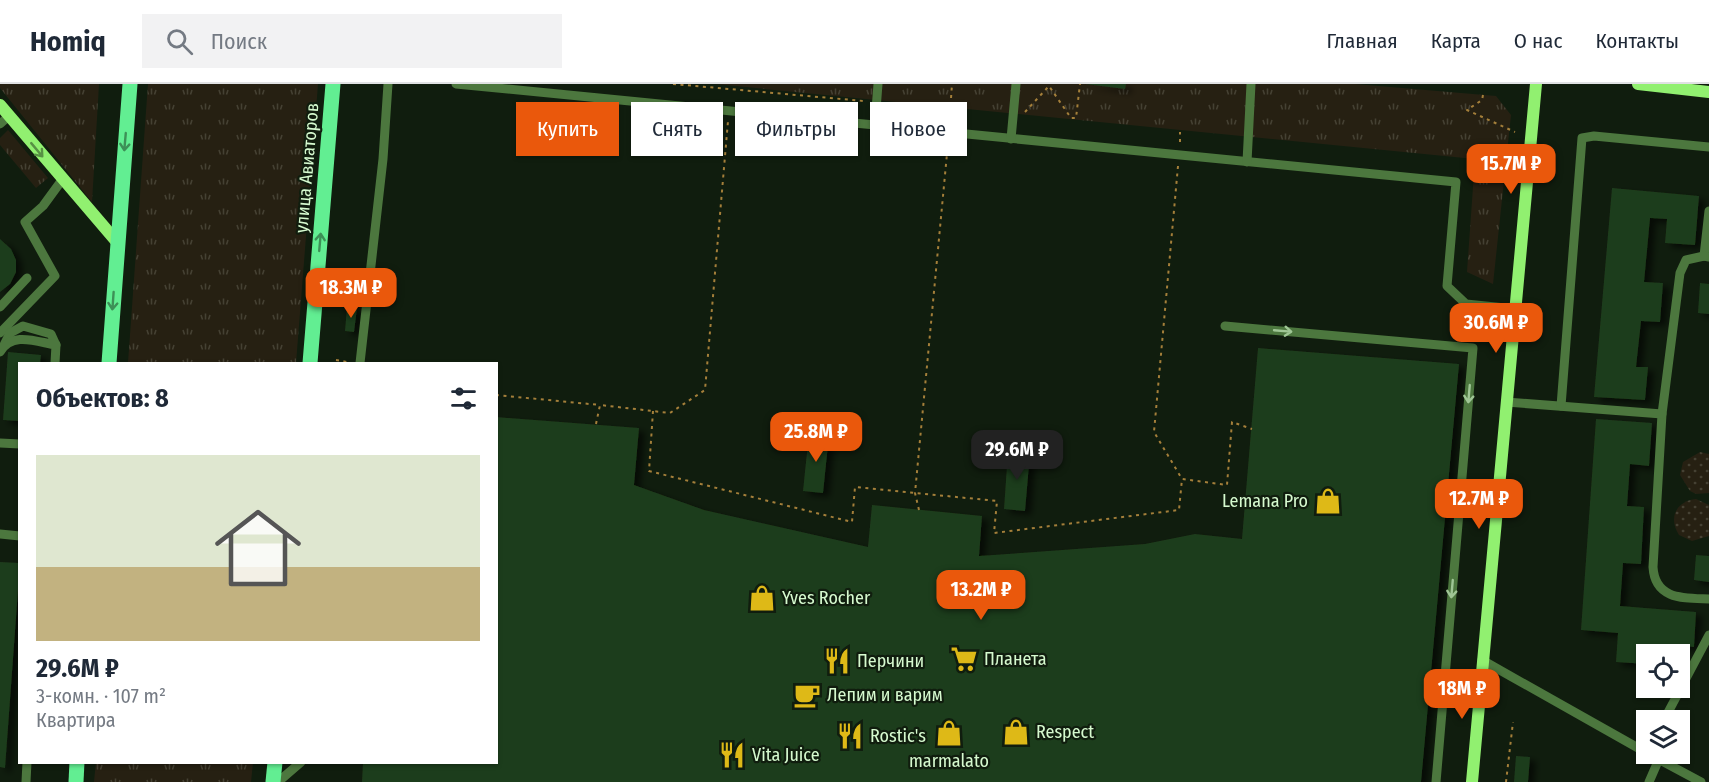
<!DOCTYPE html>
<html lang="ru">
<meta charset="utf-8">
<style>
:root{--surface:#fff;--page:#f2f2f3;--text:#1f2937;--muted:#747a83;--line:#e0e1e3;--accent:#ea580c}
body{margin:0;font-family:"Fira Sans Condensed",sans-serif;background:var(--page);color:var(--text);height:100vh;display:flex;flex-direction:column;font-size:22px;white-space:nowrap}
*{box-sizing:border-box;margin:0}
p{font-size:20px;color:var(--muted)}
.icon{flex:none;width:33px;height:33px;fill:none;stroke:currentColor;stroke-width:2;stroke-linecap:round;stroke-linejoin:round}
.map{position:relative;flex:1;overflow:hidden}
.sheet{position:absolute;left:18px;top:278px;width:480px;height:402px;display:flex;flex-direction:column;background:var(--surface);border-radius:0px;box-shadow:0 2px 4px #0004}
.sheet>*{flex:none}
.guide{position:absolute;left:516px;top:18px;width:570px;height:54px;display:flex;gap:12px}
.fabs{position:absolute;left:1636px;top:560px;display:grid;gap:12px}
.fabs a{display:grid;place-items:center;width:54px;height:54px;border-radius:0px;background:var(--surface);box-shadow:0 2px 4px #0004;font-size:30px}
.price{position:absolute;translate:-50% -51px;padding:0 14px;border-radius:12px;background:var(--accent);color:#fff;font-size:20px;line-height:39px;filter:drop-shadow(0 2px 3px #0008)}
.price::after{content:'';position:absolute;left:50%;top:36px;width:18px;height:14px;margin-left:-9px;background:inherit;clip-path:polygon(0 0,100% 0,50% 100%)}
.price.active{background:#222;color:#fff}
ul{padding:0;list-style:none}
li{display:grid;align-content:center;gap:12px;height:318px;padding:0 18px}
li+li{border-top:2px solid var(--line)}
li span{display:grid;place-items:center;height:186px;border-radius:0px;color:#555}
li>.icon{margin-inline-start:auto}
span .icon{width:108px;height:108px;fill:#fffc;stroke-width:1}
li b{font-size:26px}
h2{display:flex;justify-content:space-between;align-items:center;height:72px;padding:0 18px;font-size:26px}
.pill{padding:0 21px;border-radius:0px;background:var(--surface);box-shadow:0 2px 4px #0004;font-size:21px;line-height:54px}
.pill.active{background:var(--accent);color:#fff}
header{display:flex;align-items:center;gap:36px;box-sizing:border-box;height:84px;padding:0 30px;background:var(--surface);border-bottom:2px solid var(--line)}
header strong{font-size:28px}
nav{display:flex;gap:33px;margin-inline-start:auto;font-size:21px}
.search{width:420px;height:54px;background:var(--page);display:flex;align-items:center;gap:15px;box-sizing:border-box;padding:0 21px;border-radius:0px;color:var(--muted);font-size:22px}
.map>svg:first-child{display:block}
</style>
<header>
<strong>Homiq</strong>
<div class="search"><svg class="icon" aria-label="search" viewBox="0 0 24 24"><circle cx="10" cy="10" r="6"/><path d="M15 15l6 6"/></svg>Поиск</div>
<nav><a>Главная</a><a>Карта</a><a>О нас</a><a>Контакты</a></nav>
</header>
<div class="map">
<svg width="1709" height="698" viewBox="0 0 1709 698">
<defs>
<pattern id="grass-tufts" width="24" height="20" patternUnits="userSpaceOnUse" patternTransform="scale(1.5)"><rect width="24" height="20" fill="#262012"/><path d="M3 7l-1-3M5 7V3M7 7l1-3M15 17l-1-3M17 17v-4M19 17l1-3" fill="none" stroke="#454133"/></pattern>
<pattern id="park-dots" width="8" height="8" patternUnits="userSpaceOnUse" patternTransform="scale(1.5)"><rect width="8" height="8" fill="#262012"/><path d="M2 2h.1M6 6h.1" fill="none" stroke="#454133" stroke-width="1.8" stroke-linecap="round"/></pattern>
<filter id="shadow"><feDropShadow dx="6" dy="4" stdDeviation="3" flood-color="#0009"/></filter>
</defs>
<rect width="100%" height="100%" fill="#101d0e"/>
<!-- grass -->
<g fill="url(#grass-tufts)">
<polygon points="0,0 99,0 92,118 0,4"/>
<polygon points="148,0 318,0 296,279 128,279"/>
<polygon points="715,0 1355,0 1496,12 1511,31 1493,200 1467,188 1475,75"/>
<polygon points="8,46 48,94 36,104 0,61 0,54"/>
<polygon points="96,678 253,678 251,698 94,698"/>
</g>
<!-- park -->
<g fill="url(#park-dots)">
<polygon points="1700,368 1709,370 1709,409 1696,410 1690,407 1680,391 1683,378"/>
<path d="M1696 415 1709 421V452L1692 457 1679 451C1668 434 1676 417 1696 415Z"/>
</g>
<!-- building -->
<g fill="#1f3c1c" filter="url(#shadow)">
<polygon points="1085,0 1126,0 1125,5"/>
<polygon points="1612,104 1699,112 1695,161 1665,159 1667,135 1650,134 1644,198 1663,199 1660,238 1641,237 1636,283 1648,283 1645,316 1594,313"/>
<polygon points="0,155 11,165 16,176 16,188 10,200 0,208"/>
<polygon points="1700,199 1709,200 1709,230 1698,229"/>
<polygon points="347,223 357,224 354,248 345,247"/>
<polygon points="1258,264 1459,280 1421,698 362,698 363,678 496,678 496,333 639,344 634,401 704,426 868,463 872,421 982,432 979,472 1145,460 1195,450 1242,455"/>
<polygon points="8,268 41,271 40,279 20,279 20,337 3,336"/>
<polygon points="1596,335 1652,339 1649,382 1630,380 1627,422 1644,423 1641,480 1623,479 1620,522 1696,528 1694,563 1676,561 1675,570 1647,570 1647,580 1616,578 1618,549 1581,546"/>
<polygon points="809,349 829,351 823,409 803,407"/>
<polygon points="1008,367 1030,369 1025,427 1004,425"/>
<polygon points="1696,471 1709,472 1709,498 1694,496"/>
<polygon points="0,478 20,479 5,684 0,683"/>
<polygon points="1516,672 1530,673 1528,698 1514,698"/>
</g>
<g fill="none" stroke-linecap="round" stroke-linejoin="round">
<!-- path -->
<g stroke="#a47f3a" stroke-width="2" stroke-dasharray="3 4.5" stroke-linecap="butt">
<polyline points="673,0 864,17"/>
<polyline points="1483,11 1482,16 1467,26 1515,48"/>
<polyline points="888,20 951,25"/>
<polyline points="1025,28 1049,2 1071,34 1076,34 1080,0"/>
<polyline points="950,29 952,0"/>
<polyline points="1180,58 1180,48"/>
<polyline points="1178,82 1154,348 1182,395 1227,401 1232,338 1252,345"/>
<polyline points="336,276 347,278"/>
<polyline points="496,311 600,321"/>
<polyline points="653,327 649,387 852,438 855,403 997,417 994,449 1179,426 1182,395"/>
<polyline points="596,340 600,321 670,329 705,306 728,37"/>
<polyline points="919,426 915,409 948,59"/>
<polyline points="1506,698 1513,638"/>
</g>
<!-- lane -->
<g stroke="#4c773e" stroke-width="9">
<polyline points="456,0 1456,98 1447,202 1466,220 1515,225"/>
<polyline points="875,39 878,0"/>
<polyline points="0,40 9,32"/>
<polyline points="1011,55 1016,0"/>
<polyline points="1247,78 1251,0"/>
<polyline points="1709,127 1704,172 1709,173"/>
<path d="M1704 172 1686 176 1680 189 1662 330 1653 483C1655 516 1684 514 1709 515"/>
<polyline points="0,223 27,194"/>
<polyline points="1225,242 1473,264 1436,698"/>
<polyline points="0,249 55,192 25,138 43,122 62,96"/>
<polyline points="4,261 10,249 23,242 51,250 56,261"/>
<path d="M0 268C12 247 37 258 56 261L55 279"/>
<polyline points="360,279 383,75 388,0"/>
<polyline points="1506,318 1662,330"/>
<polyline points="1561,322 1582,54 1594,52 1709,63"/>
<polyline points="0,359 20,360"/>
<polyline points="0,450 20,452"/>
<polyline points="1482,576 1647,669"/>
<polyline points="1664,636 1709,551"/>
<polyline points="1647,669 1701,698"/>
<polyline points="26,698 27,678"/>
<polyline points="278,698 301,678"/>
<polyline points="1649,698 1659,675"/>
</g>
<!-- secondary -->
<g stroke="#91f070" stroke-width="12">
<polyline points="1638,0 1709,8"/>
<polyline points="0,21 117,158"/>
<polyline points="1472,698 1536,0"/>
</g>
<!-- primary -->
<g stroke="#62ee92" stroke-width="15">
<polyline points="109,279 130,0"/>
<polyline points="310,279 333,0"/>
<polyline points="76,698 77,678"/>
<polyline points="273,698 275,678"/>
</g>
</g>
<!-- one-way arrows -->
<defs><path id="oneway-shaft" d="M-6 0H5M1.5-3L5.5 0L1.5 3" fill="none" stroke-width="1.6" stroke-linecap="round" stroke-linejoin="round" transform="scale(1.5)"/></defs>
<g stroke="#3d9057">
<use href="#oneway-shaft" transform="translate(125 58) rotate(95)"/>
<use href="#oneway-shaft" transform="translate(320 158) rotate(-85)"/>
<use href="#oneway-shaft" transform="translate(113 217) rotate(94)"/>
</g>
<use stroke="#579144" href="#oneway-shaft" transform="translate(37 66) rotate(50)"/>
<g stroke="#9fc695">
<use href="#oneway-shaft" transform="translate(1283 247) rotate(5)"/>
<use href="#oneway-shaft" transform="translate(1469 310) rotate(95)"/>
<use href="#oneway-shaft" transform="translate(1452 505) rotate(95)"/>
</g>
<!-- icons -->
<defs>
<g id="shop-bare" transform="scale(2.07)"><path d="M-5-2.5h2.3a2.7 3.5 0 0 1 5.4 0H5L5.5 6h-11ZM-1.5-2.5h3a1.5 2.3 0 0 0-3 0Z" fill="#deb917" stroke="#101d0e" stroke-width="2.5" paint-order="stroke"/></g>
<g id="supermarket-bare" transform="scale(2.07)"><path d="M-6-5.5h2.5l.6 2H6L4.5 2H-2.5L-4.4-4H-6ZM-1.5 3.2a1.3 1.3 0 1 0 .1 0ZM3 3.2a1.3 1.3 0 1 0 .1 0Z" fill="#deb917" stroke="#101d0e" stroke-width="2.5" paint-order="stroke"/></g>
<g id="restaurant-bare" transform="scale(2.07)"><path d="M-5-6h1v4h1v-4h1v4h1v-4h1v5L-1.5 .5V6h-2V.5L-5-1ZM5-6V6H3V1.5H1.5Q1.5-4 5-6Z" fill="#deb917" stroke="#101d0e" stroke-width="2.5" paint-order="stroke"/></g>
<g id="cafe-bare" transform="scale(2.07)"><path d="M-5.5-4.5H6V0H3Q3 3.5 0 3.5H-2.5Q-5.5 3.5-5.5 0ZM3-3.2v2h1.7v-2ZM-6 4.5H4V6H-6Z" fill="#deb917" stroke="#101d0e" stroke-width="2.5" paint-order="stroke"/></g>
</defs>
<g fill-rule="evenodd">
<use href="#shop-bare" x="1328" y="417"/>
<use href="#shop-bare" x="762" y="514"/>
<use href="#supermarket-bare" x="964" y="575"/>
<use href="#restaurant-bare" x="837" y="577"/>
<use href="#cafe-bare" x="807" y="611"/>
<use href="#shop-bare" x="1016" y="648"/>
<use href="#shop-bare" x="949" y="649"/>
<use href="#restaurant-bare" x="850" y="652"/>
<use href="#restaurant-bare" x="732" y="671"/>
</g>
<g text-anchor="middle" stroke-width="4.5" stroke-linejoin="round" paint-order="stroke">
<!-- street labels -->
<g font-size="18" fill="#d6facf" stroke="#101d0e">
<text transform="translate(307 84) rotate(-85)" y="6">улица Авиаторов</text>
</g>
<!-- poi labels -->
<g font-size="18" fill="#d6facf" stroke="#101d0e" text-anchor="start">
<text x="1308" y="423" text-anchor="end">Lemana Pro</text>
<text x="782" y="520">Yves Rocher</text>
<text x="984" y="581">Планета</text>
<text x="857" y="583">Перчини</text>
<text x="827" y="617">Лепим и варим</text>
<text x="1036" y="654">Respect</text>
<text x="870" y="658">Rostic's</text>
<text x="752" y="677">Vita Juice</text>
<text x="949" y="683" text-anchor="middle">marmalato</text>
</g>
</g>
</svg>
<div class="fabs">
<a><svg class="icon" aria-label="locate" viewBox="0 0 24 24"><circle cx="12" cy="12" r="6"/><path d="M12 2v4M12 18v4M2 12h4M18 12h4"/></svg></a>
<a><svg class="icon" aria-label="layers" viewBox="0 0 24 24"><path d="M12 4l9 5-9 5-9-5zM3 14l9 5 9-5"/></svg></a>
</div>
<b class="price" style="left:1511px;top:111px">15.7M ₽</b>
<b class="price" style="left:351px;top:235px">18.3M ₽</b>
<b class="price" style="left:1496px;top:270px">30.6M ₽</b>
<b class="price" style="left:816px;top:379px">25.8M ₽</b>
<b class="price active" style="left:1017px;top:397px">29.6M ₽</b>
<b class="price" style="left:1479px;top:446px">12.7M ₽</b>
<b class="price" style="left:981px;top:537px">13.2M ₽</b>
<b class="price" style="left:1462px;top:636px">18M ₽</b>
<div class="guide">
<a class="pill active">Купить</a>
<a class="pill">Снять</a>
<a class="pill">Фильтры</a>
<a class="pill">Новое</a>
</div>
<section class="sheet">
<h2>Объектов: 8<svg class="icon" aria-label="filters" viewBox="0 0 24 24"><path d="M4 7h16M4 17h16"/><circle cx="9" cy="7" r="2"/><circle cx="15" cy="17" r="2"/></svg></h2>
<ul>
<li><span style="background:linear-gradient(#dfe7d0 60%,#c2b280 0)"><svg class="icon" aria-label="home" viewBox="0 0 24 24"><path d="M3 11l9-7 9 7M6 9v11h12V9"/></svg></span><div><b>29.6M ₽</b><p>3-комн. · 107 m²</p><p>Квартира</p></div></li>
</ul>
</section>
</div>
